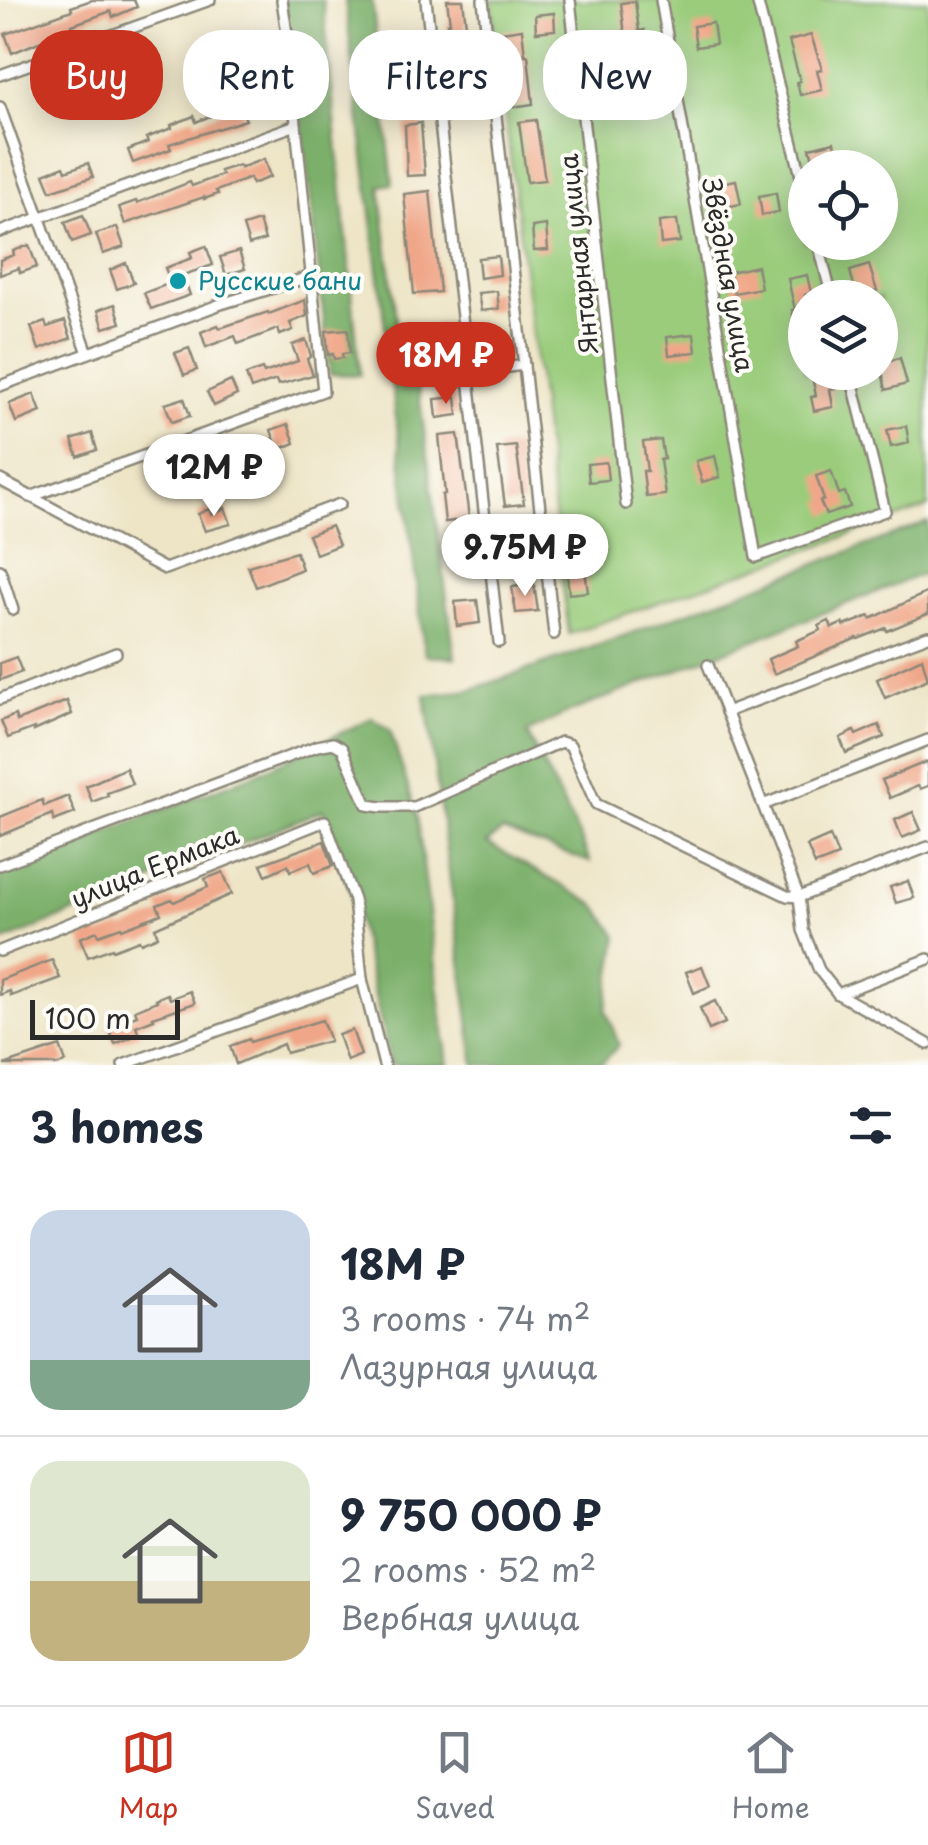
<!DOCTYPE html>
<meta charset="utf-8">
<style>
:root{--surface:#fff;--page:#f6f6f7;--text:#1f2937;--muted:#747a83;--line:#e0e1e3;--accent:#c8321e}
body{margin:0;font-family:"Playpen Sans",sans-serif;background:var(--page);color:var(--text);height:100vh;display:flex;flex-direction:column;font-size:38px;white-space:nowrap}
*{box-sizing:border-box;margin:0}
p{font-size:32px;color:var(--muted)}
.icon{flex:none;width:55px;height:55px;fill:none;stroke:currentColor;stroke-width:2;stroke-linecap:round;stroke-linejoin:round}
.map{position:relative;height:1065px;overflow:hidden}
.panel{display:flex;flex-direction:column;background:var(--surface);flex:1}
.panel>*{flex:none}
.hud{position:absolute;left:30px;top:30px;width:870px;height:90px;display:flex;gap:20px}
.controls{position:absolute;left:788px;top:150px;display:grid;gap:20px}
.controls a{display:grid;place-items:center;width:110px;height:110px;border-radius:50%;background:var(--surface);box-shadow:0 5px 25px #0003;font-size:50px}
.scale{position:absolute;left:30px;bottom:25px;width:150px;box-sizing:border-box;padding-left:10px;border:5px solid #2b2b2b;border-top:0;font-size:28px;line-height:35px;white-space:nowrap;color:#2b2b2b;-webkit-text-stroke:8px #fdfcf7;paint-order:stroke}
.price{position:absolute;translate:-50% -85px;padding:0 22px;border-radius:35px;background:#fff;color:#222;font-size:32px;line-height:65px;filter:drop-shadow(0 2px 5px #0008)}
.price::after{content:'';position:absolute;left:50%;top:60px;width:30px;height:22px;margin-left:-15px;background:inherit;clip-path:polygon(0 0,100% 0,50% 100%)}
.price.on{background:var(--accent);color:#fff}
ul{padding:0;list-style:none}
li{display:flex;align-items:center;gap:30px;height:250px;padding:0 30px}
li+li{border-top:2px solid var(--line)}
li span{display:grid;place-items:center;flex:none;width:280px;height:200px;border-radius:30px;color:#555}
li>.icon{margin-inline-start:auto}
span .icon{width:120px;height:120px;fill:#fffc;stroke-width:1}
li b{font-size:42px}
h2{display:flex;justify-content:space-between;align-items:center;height:120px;padding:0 30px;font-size:42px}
.chip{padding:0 35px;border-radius:40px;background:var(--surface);box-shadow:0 5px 25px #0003;font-size:35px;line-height:90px}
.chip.on{background:var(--accent);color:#fff}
.tabs{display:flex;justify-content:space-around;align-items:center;height:140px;border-top:2px solid var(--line);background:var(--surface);font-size:28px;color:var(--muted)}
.tabs a{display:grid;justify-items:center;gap:5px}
.tabs .on{color:var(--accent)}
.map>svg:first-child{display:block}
</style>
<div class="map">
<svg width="928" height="1065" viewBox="0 0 928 1065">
<rect width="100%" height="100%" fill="#fdfcf7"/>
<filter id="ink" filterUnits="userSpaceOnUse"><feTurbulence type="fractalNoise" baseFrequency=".01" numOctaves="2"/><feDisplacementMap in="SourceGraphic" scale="20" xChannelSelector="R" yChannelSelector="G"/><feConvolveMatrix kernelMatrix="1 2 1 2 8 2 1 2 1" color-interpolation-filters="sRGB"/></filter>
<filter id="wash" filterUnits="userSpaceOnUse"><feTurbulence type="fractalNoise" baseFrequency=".0048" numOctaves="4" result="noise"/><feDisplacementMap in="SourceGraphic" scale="40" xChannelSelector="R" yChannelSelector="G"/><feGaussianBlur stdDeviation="2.25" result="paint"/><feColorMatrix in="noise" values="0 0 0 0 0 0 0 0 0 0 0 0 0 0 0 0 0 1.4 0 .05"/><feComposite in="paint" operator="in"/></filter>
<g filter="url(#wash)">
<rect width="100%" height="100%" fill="#eee5c7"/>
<!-- green -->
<path fill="#9acc7b" stroke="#627c53" stroke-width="2.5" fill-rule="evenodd" d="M491 0H928V507L569 634ZM805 168H880V242H805ZM805 298H880V372H805Z"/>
<!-- forest -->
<g fill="#7bb06b" stroke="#536e4b" stroke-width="2.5">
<polygon points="283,0 323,0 360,375 330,374 307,165"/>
<polygon points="345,0 372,0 393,184 380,186 397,327 410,327 455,658 425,655"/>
<polygon points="928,522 928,572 572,711 527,733 581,839 590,862 502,831 487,843 596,905 618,936 606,1010 619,1045 600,1065 475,1065 425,695 470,690 599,645"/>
<polygon points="372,718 390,730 417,815 448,1065 391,1065 350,889 323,810 0,943 0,873 260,772"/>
</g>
<g id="blocks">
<!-- building -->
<g fill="#f0a789">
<polygon points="92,0 134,0 137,7 113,17 111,11 72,25 73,28 12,53 5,34 72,10 71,7"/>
<polygon points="447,0 463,0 472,74 453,76 447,23 450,23"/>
<polygon points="635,1 639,31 644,30 650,77 619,81 620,85 599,87 596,64 628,60 621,3"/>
<polygon points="554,13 555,30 536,32 535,15"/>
<polygon points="713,23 716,44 696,47 693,26"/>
<polygon points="522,29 525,55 528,55 533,104 512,107 506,49 503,49 501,32"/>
<polygon points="811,35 822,69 817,70 822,90 800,95 797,82 800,81 789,41"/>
<polygon points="137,43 143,61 126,68 120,49"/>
<polygon points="86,67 92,84 48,102 40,82"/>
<polygon points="239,104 246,120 169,144 171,149 133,163 128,150 148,142 146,138 172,128 171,125 194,116 196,122"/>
<polygon points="536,120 545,180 527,182 519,122"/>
<polygon points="421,123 425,175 407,176 405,125"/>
<polygon points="834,142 838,157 814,164 810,148"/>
<polygon points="264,159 270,177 252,184 250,178 216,191 218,194 204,199 204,197 125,224 119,207 136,201 137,203 190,182 192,186 222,175 220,171 239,165 240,168"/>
<polygon points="88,163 93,177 51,191 44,174 64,166 66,171"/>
<polygon points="736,180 741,204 720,208 715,184"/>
<polygon points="430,191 440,292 414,294 404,194"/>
<polygon points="776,193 779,212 762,215 759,196"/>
<polygon points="83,215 91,235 72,242 65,222"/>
<polygon points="677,220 680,242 661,244 659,222"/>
<polygon points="259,221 265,240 249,245 243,226"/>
<polygon points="546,225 548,250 534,251 532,227"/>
<polygon points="117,227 124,247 103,254 96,234"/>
<polygon points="29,245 37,267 20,273 19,268 0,275 0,260 14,255 13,251"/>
<polygon points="206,246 213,265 183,275 190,295 151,309 144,293 171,283 165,268 192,258 190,252"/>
<polygon points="239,251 245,269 226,275 220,257"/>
<polygon points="498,256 500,275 480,278 478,258"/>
<polygon points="126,263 134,283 117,289 110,270"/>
<polygon points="869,265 877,291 857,297 850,271"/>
<polygon points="757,266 761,288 734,293 730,272"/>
<polygon points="807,275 811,293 805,295 805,324 795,326 792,310 795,310 788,279"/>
<polygon points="497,291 499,309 481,311 478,293"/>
<polygon points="305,300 307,316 290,323 293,330 280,335 278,329 238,344 235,336 206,347 201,332 218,325 220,328 268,312 269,314"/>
<polygon points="115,304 121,323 104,328 98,310"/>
<polygon points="65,321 71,338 39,350 31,327 45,322 47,327"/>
<polygon points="451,324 453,345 434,347 431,326"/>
<polygon points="348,329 350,353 342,354 343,358 334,359 333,354 328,355 326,331"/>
<polygon points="694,334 696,352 669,355 667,337"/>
<polygon points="306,340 311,356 307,359 313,375 278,385 276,380 251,389 246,375 262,369 264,373 298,361 292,345"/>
<polygon points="189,348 197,370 184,375 175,353"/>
<polygon points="900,358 907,384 886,390 880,363"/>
<polygon points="811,372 833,372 837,388 830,389 833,407 814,411 811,397 816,396"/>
<polygon points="231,381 237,395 214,406 207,392"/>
<polygon points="34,394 41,412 16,422 9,404"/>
<polygon points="456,397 458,415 437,418 435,399"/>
<polygon points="184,398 190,416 172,422 165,404"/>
<polygon points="288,424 295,443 278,450 271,430"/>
<polygon points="906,426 909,443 891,447 887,430"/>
<polygon points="92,433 97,450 78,457 72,440"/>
<polygon points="458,434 474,556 458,557 454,521 445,522 442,495 445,494 439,436"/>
<polygon points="254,440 260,457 242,463 236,445"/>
<polygon points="661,440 664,459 660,460 665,495 646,497 643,471 647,471 643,442"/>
<polygon points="516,446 524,504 505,506 497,448"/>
<polygon points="715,456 720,477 702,482 696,461"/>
<polygon points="606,462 608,480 589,482 587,464"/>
<polygon points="831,471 839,494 845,492 850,507 826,515 820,501 824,500 816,476"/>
<polygon points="225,508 231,524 205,531 198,514 209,509 211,514"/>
<polygon points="331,526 339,545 316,554 308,535"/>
<polygon points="529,526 530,541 527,542 530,565 511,567 508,528"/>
<polygon points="587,544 589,562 584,563 588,592 569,594 567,574 570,573 566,547"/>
<polygon points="296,552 302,569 256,587 248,566"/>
<polygon points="534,584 538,611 516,613 512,587"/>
<polygon points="928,592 928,614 887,631 886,628 858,639 857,638 774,674 768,659 798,646 796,641 821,630 819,626 829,621 832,628 843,623 844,626 870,616 871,619"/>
<polygon points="477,600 480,623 457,626 455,602"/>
<polygon points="16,657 22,672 0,680 0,663"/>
<polygon points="922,658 928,679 885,698 877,679"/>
<polygon points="67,701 72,714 34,731 34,728 8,738 1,721 15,715 17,721"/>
<polygon points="879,725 884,737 846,753 840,738 854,731 856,735"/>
<polygon points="928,761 928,786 920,789 918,786 890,798 882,780"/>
<polygon points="126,768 132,784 107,793 108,796 92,802 86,786"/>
<polygon points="68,796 75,813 54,821 52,814 0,836 0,817 42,800 44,806"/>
<polygon points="913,812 921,830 902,838 895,820"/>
<polygon points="830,836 838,856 815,865 807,846"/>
<polygon points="324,841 333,866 314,873 310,863 290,871 288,865 266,875 261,864"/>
<polygon points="223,872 232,894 155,928 158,936 141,943 139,940 113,950 112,948 88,957 80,938 97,931 99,935 121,927 122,929 161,914 157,905 172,899 174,902 208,887 205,879"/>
<polygon points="908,881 914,898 896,903 890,887"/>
<polygon points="52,960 60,978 11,996 10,991 0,995 0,980"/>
<polygon points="702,966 710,986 694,993 686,972"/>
<polygon points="190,991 195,1003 153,1017 154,1019 136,1026 139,1034 115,1044 108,1026 137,1015 135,1010 157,1001 156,999 168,994 170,999"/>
<polygon points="715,1001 725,1023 709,1030 700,1008"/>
<polygon points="322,1020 330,1041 286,1053 283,1044 236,1064 230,1046 249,1039 250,1042"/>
<polygon points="352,1030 361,1055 347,1061 338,1035"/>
<polygon points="60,1046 66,1062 59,1065 4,1065"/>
</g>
</g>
</g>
<g filter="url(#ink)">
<use href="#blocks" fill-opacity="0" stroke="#8c8879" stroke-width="2.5"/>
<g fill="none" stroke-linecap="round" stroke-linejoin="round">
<!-- minor casing -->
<g stroke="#8c8879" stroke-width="14">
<g id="minor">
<polyline points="426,0 499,642"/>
<polyline points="483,0 554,634"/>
<polyline points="570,0 626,504"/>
<polyline points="661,0 756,557 885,511 850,372"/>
<polyline points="757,0 805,192"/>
<polyline points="0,75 210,0"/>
<polyline points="0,107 88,353"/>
<polyline points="0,232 296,125"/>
<polyline points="818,242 832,298"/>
<polyline points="469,372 524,365"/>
<polyline points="0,386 221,304 312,276"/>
<polyline points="0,480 165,569 340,504"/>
<polyline points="30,497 323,391 296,125 292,67 282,0"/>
<polyline points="0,570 13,610"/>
<polyline points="708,665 799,897 803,930 819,970 838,994 928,1044"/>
<polyline points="0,699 116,653"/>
<polyline points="726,712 928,636"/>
<polyline points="763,805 928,740"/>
<polyline points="0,865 317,746 333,743 342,748 367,805 381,807 414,807 561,742 570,745 596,804 787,896 799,897 928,847"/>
<polyline points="0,951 325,821 354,900 362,979 384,1065"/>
<polyline points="838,994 928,959"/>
<polyline points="123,1065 362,979"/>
</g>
</g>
<!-- minor -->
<use href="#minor" stroke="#fff" stroke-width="9"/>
</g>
</g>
<!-- markers -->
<circle fill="#0f9aa8" stroke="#fdfcf7" stroke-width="4" cx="178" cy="281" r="10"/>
<g text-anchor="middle" stroke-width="8" stroke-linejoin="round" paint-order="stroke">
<!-- street labels -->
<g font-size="25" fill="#2b2b2b" stroke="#fdfcf7">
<text transform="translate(579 254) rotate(-96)" y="9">Янтарная улица</text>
<text transform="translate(728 275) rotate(80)" y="9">Звёздная улица</text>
<text transform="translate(155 867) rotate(-22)" y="9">улица Ермака</text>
</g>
<!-- culture labels -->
<g font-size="25" fill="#0d838f" stroke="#fdfcf7" text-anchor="start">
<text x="198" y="290">Русские бани</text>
</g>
</g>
</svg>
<div class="controls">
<a><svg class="icon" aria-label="locate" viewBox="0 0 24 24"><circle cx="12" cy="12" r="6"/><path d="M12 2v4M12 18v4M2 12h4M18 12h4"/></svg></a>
<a><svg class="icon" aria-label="layers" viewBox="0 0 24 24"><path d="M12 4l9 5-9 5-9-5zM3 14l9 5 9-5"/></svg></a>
</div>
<div class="scale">100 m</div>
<b class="price on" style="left:446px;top:407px">18M ₽</b>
<b class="price" style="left:214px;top:519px">12M ₽</b>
<b class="price" style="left:525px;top:599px">9.75M ₽</b>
<div class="hud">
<a class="chip on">Buy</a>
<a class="chip">Rent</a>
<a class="chip">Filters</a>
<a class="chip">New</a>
</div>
</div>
<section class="panel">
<h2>3 homes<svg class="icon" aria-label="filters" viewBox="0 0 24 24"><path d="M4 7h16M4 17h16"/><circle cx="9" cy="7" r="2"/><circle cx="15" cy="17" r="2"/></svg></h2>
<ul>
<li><span style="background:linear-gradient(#c9d6e8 75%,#7fa58c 0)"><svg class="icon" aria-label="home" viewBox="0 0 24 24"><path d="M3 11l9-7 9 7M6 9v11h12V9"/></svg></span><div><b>18M ₽</b><p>3 rooms · 74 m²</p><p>Лазурная улица</p></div></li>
<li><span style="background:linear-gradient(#dfe7d0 60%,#c2b280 0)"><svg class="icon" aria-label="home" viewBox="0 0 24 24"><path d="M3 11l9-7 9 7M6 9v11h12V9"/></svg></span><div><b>9 750 000 ₽</b><p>2 rooms · 52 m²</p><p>Вербная улица</p></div></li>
</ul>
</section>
<nav class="tabs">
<a class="on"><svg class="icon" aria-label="map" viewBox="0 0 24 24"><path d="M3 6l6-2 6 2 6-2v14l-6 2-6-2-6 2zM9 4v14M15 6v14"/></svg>Map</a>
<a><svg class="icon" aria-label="saved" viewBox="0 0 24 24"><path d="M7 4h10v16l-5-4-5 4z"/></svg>Saved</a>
<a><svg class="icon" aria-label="home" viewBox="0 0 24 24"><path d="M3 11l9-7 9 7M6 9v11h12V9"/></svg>Home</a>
</nav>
